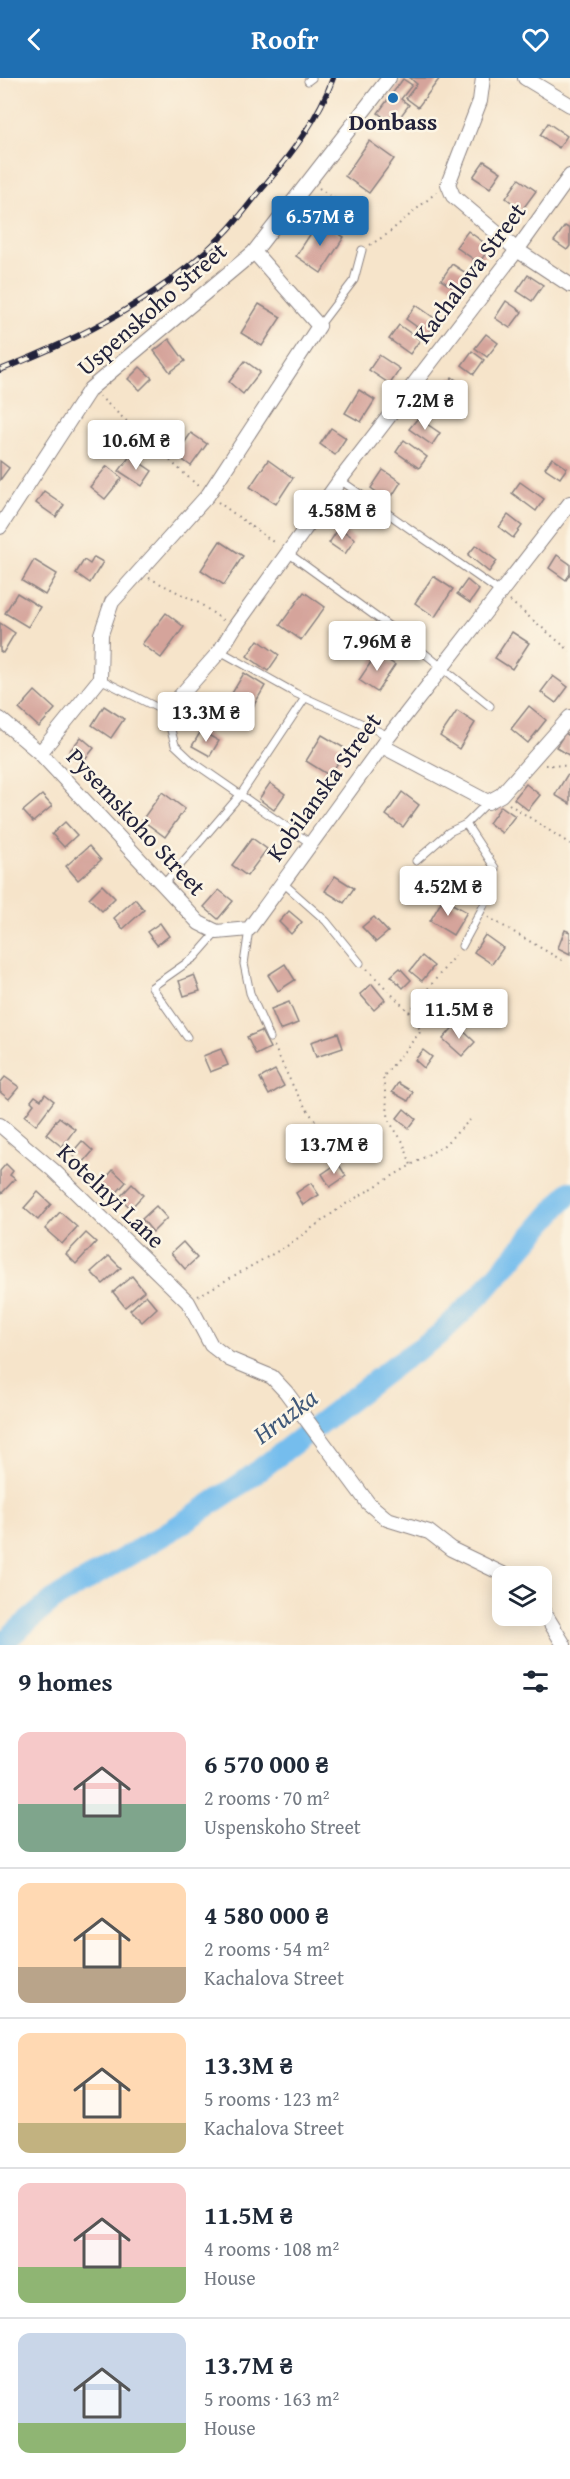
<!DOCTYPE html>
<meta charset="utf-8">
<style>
:root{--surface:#fff;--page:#f6f6f7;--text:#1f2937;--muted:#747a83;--line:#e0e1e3;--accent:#1f6fb2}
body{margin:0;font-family:"Gentium Book Plus",serif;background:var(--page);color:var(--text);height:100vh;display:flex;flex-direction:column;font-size:22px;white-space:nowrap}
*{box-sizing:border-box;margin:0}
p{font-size:20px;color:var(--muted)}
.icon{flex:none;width:33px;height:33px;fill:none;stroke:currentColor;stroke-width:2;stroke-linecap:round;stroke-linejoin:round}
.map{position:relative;height:1567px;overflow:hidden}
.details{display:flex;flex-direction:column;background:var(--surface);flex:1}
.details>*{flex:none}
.fabs{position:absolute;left:492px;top:1488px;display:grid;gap:12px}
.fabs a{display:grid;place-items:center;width:60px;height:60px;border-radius:12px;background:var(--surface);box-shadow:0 3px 15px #0003;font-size:30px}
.price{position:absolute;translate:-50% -51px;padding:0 14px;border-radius:6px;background:#fff;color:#222;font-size:20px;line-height:39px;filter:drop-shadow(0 2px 3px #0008)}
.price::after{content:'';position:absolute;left:50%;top:36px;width:18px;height:14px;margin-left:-9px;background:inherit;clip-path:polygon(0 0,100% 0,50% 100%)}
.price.active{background:var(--accent);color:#fff}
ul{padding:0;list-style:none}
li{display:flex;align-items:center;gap:18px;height:150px;padding:0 18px}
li+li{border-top:2px solid var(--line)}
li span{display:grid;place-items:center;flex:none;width:168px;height:120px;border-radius:12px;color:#555}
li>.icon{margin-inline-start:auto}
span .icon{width:72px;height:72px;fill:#fffc;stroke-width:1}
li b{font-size:26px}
h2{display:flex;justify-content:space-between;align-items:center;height:72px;padding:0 18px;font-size:26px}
header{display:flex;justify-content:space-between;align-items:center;height:78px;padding:0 18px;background:var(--accent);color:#fff;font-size:27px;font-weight:700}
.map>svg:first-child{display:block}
</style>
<header><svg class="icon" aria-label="back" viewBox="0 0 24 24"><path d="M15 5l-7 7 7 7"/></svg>Roofr<svg class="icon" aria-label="heart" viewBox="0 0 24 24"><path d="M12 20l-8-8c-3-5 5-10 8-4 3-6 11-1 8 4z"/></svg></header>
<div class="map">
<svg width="570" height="1567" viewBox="0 0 570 1567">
<rect width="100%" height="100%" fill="#fcf5e5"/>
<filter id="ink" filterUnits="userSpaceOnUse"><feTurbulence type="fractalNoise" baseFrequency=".0167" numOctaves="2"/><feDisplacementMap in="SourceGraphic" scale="12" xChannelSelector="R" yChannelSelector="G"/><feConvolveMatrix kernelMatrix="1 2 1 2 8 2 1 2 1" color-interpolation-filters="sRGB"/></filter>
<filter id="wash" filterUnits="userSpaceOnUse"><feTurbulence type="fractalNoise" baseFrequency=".008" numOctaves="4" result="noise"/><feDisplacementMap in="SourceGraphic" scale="24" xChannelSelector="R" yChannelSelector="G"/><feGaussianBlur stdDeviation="1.35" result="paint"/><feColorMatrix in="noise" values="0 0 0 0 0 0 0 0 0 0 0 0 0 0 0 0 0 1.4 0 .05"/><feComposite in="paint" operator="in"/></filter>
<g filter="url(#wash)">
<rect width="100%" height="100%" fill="#f6e4ca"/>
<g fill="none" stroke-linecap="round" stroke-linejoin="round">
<!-- river -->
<polyline stroke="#75bded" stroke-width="22" points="0,1567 53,1522 175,1450 245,1403 398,1285 438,1258 484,1213 570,1114"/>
</g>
<g id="blocks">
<!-- building -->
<g fill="#d5a49b">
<polygon points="410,0 440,0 418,29 406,20 417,6"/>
<polygon points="403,1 412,7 401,21 409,27 394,47 378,35"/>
<polygon points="548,45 567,58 559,70 540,57"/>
<polygon points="369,63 394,81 369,115 345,98"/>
<polygon points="484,83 501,94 490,110 473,99"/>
<polygon points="519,101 536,113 522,132 506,120"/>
<polygon points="319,143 344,159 321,195 296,178"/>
<polygon points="565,148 570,151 570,168 567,172 554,163"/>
<polygon points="468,153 490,169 479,185 456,169"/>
<polygon points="452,186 469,197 458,213 441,202"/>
<polygon points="528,197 543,207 532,223 517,213"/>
<polygon points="506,223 522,234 510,250 495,240"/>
<polygon points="259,226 281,239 262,268 241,255"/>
<polygon points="416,227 437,242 427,256 406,241"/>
<polygon points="399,247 420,262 410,276 389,261"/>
<polygon points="486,256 498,265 487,279 475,270"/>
<polygon points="169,261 185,283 170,294 154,273"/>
<polygon points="472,273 484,282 474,296 462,287"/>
<polygon points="379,277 400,291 390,306 369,292"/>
<polygon points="245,283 260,294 243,316 229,304"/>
<polygon points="140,289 152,300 140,312 128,301"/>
<polygon points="452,299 464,308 454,322 442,313"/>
<polygon points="359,312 375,322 361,344 345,335"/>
<polygon points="418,340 440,355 432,367 409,351"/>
<polygon points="331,350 346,360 335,377 320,366"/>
<polygon points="191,355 207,366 191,388 176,377"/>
<polygon points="404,362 427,379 419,390 396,374"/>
<polygon points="130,378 152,393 142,408 119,393"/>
<polygon points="552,380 567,390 560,400 545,390"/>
<polygon points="268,382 293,400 276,426 250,409"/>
<polygon points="0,383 9,390 0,402"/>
<polygon points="107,388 122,400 105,421 90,409"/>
<polygon points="383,392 401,404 389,423 371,410"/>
<polygon points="520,404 544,421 536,433 512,415"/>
<polygon points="44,413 64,427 56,439 36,425"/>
<polygon points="508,437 522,448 513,460 499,449"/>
<polygon points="339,450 355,461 345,476 329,465"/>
<polygon points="220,463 243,478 224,507 201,492"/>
<polygon points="476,467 497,483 489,494 468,477"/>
<polygon points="557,477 570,486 570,496 566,502 549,490"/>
<polygon points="94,479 103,484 90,505 76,495 84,482 90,486"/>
<polygon points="34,482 57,496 45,517 22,503"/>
<polygon points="433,498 453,511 435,539 415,525"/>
<polygon points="467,502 479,512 470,525 457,516"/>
<polygon points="304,514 325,529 301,562 280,547"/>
<polygon points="17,515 40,529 28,549 5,535"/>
<polygon points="166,535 184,549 161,580 142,566"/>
<polygon points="0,545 15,555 3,575 0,573"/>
<polygon points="512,554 529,565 512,591 495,580"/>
<polygon points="258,562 279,577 268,593 247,578"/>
<polygon points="377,575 395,587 377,614 359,602"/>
<polygon points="244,595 265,608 247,639 225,627"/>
<polygon points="553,598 568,609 556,625 541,614"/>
<polygon points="35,613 55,631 39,649 19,631"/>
<polygon points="104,628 124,641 111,660 92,647"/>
<polygon points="529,628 546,642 528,665 511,651"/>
<polygon points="457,633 475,645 459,671 440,658"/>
<polygon points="201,653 219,663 210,678 192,668"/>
<polygon points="565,655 570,658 570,678 556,669"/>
<polygon points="322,657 346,671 330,698 306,683"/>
<polygon points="81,659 94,670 82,685 69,674"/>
<polygon points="567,697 570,699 570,726 555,717"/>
<polygon points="270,705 285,716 274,732 259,721"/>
<polygon points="526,706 540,717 528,732 514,721"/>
<polygon points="162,714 185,731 165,759 142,742"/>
<polygon points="402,714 419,727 403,749 386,737"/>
<polygon points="42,717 52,728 33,744 23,733"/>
<polygon points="501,728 515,738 502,755 489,745"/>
<polygon points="65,744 77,757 64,769 52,756"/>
<polygon points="252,760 267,771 247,798 232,787"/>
<polygon points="89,768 101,782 78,802 66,788"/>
<polygon points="335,798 354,810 344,825 325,813"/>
<polygon points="102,807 115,820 102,833 89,820"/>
<polygon points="219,812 233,823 218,841 204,829"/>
<polygon points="135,821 144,832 123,851 114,840"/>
<polygon points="443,821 467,834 453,857 430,843"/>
<polygon points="289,833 302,844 291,856 279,844"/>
<polygon points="374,839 388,854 376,864 362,849"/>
<polygon points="160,845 169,858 157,867 147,854"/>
<polygon points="565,852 570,854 570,876 558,870"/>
<polygon points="485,857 503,870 492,886 474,874"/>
<polygon points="422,878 434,888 422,903 410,893"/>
<polygon points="285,886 295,902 278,913 268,897"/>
<polygon points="400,890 411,902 403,910 391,898"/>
<polygon points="194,897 200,913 184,918 179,903"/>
<polygon points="372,906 385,922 374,932 360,916"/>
<polygon points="289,924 298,945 280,952 271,931"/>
<polygon points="456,946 475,964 462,978 443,961"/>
<polygon points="261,953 270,970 256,977 247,959"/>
<polygon points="338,955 343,970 316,979 311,964"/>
<polygon points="221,971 228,987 210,994 203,978"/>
<polygon points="423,972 432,979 424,990 415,982"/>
<polygon points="275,992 284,1008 269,1017 260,1000"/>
<polygon points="5,999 19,1009 9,1021 0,1014 0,1005"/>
<polygon points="398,1005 413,1014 408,1023 392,1014"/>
<polygon points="45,1016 54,1023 36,1047 25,1038 34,1026 31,1023 35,1018 41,1022"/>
<polygon points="404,1031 416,1041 409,1050 397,1040"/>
<polygon points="59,1039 75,1051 62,1069 46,1056"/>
<polygon points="82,1063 93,1073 82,1086 71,1076"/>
<polygon points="338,1085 346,1098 330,1109 322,1096"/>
<polygon points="6,1086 13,1093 10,1097 15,1101 2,1115 0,1113 0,1093"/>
<polygon points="113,1092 126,1104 112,1120 99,1108"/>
<polygon points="311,1105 319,1117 303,1127 296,1115"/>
<polygon points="132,1106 143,1117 131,1130 119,1120"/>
<polygon points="38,1114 51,1126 38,1142 24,1130"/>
<polygon points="156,1128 167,1140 153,1154 142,1141"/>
<polygon points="60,1134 77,1149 62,1166 45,1151"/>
<polygon points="86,1155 96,1164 76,1186 66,1176"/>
<polygon points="183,1164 197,1180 185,1191 171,1175"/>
<polygon points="109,1178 121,1190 103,1206 91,1194"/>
<polygon points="132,1198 144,1213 125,1229 113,1214"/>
<polygon points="146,1217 157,1230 142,1244 130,1232"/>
</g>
</g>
</g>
<g filter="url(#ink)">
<use href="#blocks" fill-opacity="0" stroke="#8c8382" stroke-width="1.5"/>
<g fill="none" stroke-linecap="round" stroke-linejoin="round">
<!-- lane casing -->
<g stroke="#8c8382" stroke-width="9">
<g id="lane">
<polyline points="308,3 312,0"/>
<polyline points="319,248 354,202 362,172"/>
<polyline points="340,402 500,514"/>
<polyline points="288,475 408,562 490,628"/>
<polyline points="220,573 295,615 389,658"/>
<polyline points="100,601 166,634 175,667 193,684 310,765"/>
<polyline points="416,783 449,754 466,746 488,724"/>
<polyline points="282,804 326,843 360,885"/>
<polyline points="163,807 241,716 305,620"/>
<polyline points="249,851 244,886 250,915 270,960"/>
<polyline points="462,868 483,829 493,806 495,790 466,746"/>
<polyline points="187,959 152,909 195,879 217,854"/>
</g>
</g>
<!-- street casing -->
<g stroke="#8c8382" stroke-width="16">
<g id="street">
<polyline points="483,0 480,23 448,106 453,118 517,172 570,207"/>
<polyline points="525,0 570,27"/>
<polyline points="0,449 90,311 254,174 389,0"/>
<polyline points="166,634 220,573 234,550 340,402 517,172 570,98"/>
<polyline points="0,641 40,675 199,845 217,854 249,851 389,658 570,425"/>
<polyline points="382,668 488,724 501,717 570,639"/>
<polyline points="40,675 100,601 101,556 112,524 208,417 319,248 254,174"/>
<polyline points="0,1047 53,1092 188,1224 211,1267 229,1281 272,1299 286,1314 368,1425 387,1441 429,1454 451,1471 507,1498"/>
<polyline points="542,1531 564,1567"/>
</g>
</g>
<!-- path -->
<g stroke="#8c8382" stroke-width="2" stroke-dasharray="1.5 4.5" stroke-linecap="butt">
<polyline points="319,110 338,123"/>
<polyline points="370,167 386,157 438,113"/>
<polyline points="99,318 199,409"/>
<polyline points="218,424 276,466"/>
<polyline points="149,500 199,525 224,543"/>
<polyline points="510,523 570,573"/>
<polyline points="545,687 570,688"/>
<polyline points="509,726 570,766"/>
<polyline points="488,839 565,884"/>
<polyline points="367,891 409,934 421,953 383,999 389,1043 403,1064 411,1087"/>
<polyline points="409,934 456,876"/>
<path d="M274 968C293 1008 305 1041 343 1068"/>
<polyline points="198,1218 287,1168 344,1127 443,1068 470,1042"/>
</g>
<!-- lane -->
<use href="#lane" stroke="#fff" stroke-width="7"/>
<!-- street -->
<use href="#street" stroke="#fff" stroke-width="14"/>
<!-- rail casing -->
<g stroke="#22223b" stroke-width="6">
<path id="rail" d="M0 292C82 260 162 219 224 156 239 141 251 123 265 107 292 75 319 40 333 0"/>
</g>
<!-- rail -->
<use href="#rail" stroke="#fcf5e5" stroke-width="4" stroke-dasharray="11" stroke-linecap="butt"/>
</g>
</g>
<!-- markers -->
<circle fill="#1f6fb2" stroke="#fcf5e5" stroke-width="2" cx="393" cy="20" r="6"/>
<g text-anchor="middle" stroke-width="5" stroke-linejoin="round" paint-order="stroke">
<!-- poi labels -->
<g font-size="24" font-weight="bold" fill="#22223b" stroke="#fcf5e5">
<text x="393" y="52">Donbass</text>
</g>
<!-- street labels -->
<g font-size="24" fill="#22223b" stroke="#fcf5e5">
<text transform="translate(470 195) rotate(-53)" y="8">Kachalova Street</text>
<text transform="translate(152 231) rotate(-41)" y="8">Uspenskoho Street</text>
<text transform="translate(324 709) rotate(-54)" y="8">Kobilanska Street</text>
<text transform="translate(136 744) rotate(47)" y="8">Pysemskoho Street</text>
<text transform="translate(111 1118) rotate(44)" y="8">Kotelnyi Lane</text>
</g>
<!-- water labels -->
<g font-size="26" font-style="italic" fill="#3f5879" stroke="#fcf5e5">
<text transform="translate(285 1338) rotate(-37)" y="9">Hruzka</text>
</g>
</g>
</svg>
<div class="fabs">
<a><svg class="icon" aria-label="layers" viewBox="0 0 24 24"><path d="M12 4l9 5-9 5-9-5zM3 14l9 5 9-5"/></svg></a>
</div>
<b class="price active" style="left:320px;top:169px">6.57M ₴</b>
<b class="price" style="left:425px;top:353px">7.2M ₴</b>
<b class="price" style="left:136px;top:393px">10.6M ₴</b>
<b class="price" style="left:342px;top:463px">4.58M ₴</b>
<b class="price" style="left:377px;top:594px">7.96M ₴</b>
<b class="price" style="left:206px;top:665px">13.3M ₴</b>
<b class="price" style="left:448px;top:839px">4.52M ₴</b>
<b class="price" style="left:459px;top:962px">11.5M ₴</b>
<b class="price" style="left:334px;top:1097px">13.7M ₴</b>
</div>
<section class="details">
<h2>9 homes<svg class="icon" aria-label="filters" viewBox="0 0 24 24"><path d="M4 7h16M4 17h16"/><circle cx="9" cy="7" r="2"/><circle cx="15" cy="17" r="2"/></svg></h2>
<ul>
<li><span style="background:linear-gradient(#f6c9c9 60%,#7fa58c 0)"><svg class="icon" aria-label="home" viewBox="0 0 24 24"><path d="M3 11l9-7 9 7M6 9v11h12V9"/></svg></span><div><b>6 570 000 ₴</b><p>2 rooms · 70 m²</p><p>Uspenskoho Street</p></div></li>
<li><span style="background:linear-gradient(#ffd9b3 70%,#b9a48a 0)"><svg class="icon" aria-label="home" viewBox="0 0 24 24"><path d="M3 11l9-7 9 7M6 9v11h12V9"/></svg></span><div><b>4 580 000 ₴</b><p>2 rooms · 54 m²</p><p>Kachalova Street</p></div></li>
<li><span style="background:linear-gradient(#ffd9b3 75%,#c2b280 0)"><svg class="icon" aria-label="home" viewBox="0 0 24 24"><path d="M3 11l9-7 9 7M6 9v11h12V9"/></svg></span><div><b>13.3M ₴</b><p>5 rooms · 123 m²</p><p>Kachalova Street</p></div></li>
<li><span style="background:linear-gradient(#f6c9c9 70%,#8fb573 0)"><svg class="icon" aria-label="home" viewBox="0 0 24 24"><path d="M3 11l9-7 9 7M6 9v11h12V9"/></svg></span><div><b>11.5M ₴</b><p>4 rooms · 108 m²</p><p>House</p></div></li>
<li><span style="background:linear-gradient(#c9d6e8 75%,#8fb573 0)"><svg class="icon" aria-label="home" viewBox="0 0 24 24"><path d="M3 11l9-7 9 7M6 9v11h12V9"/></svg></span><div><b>13.7M ₴</b><p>5 rooms · 163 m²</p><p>House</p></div></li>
</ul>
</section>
